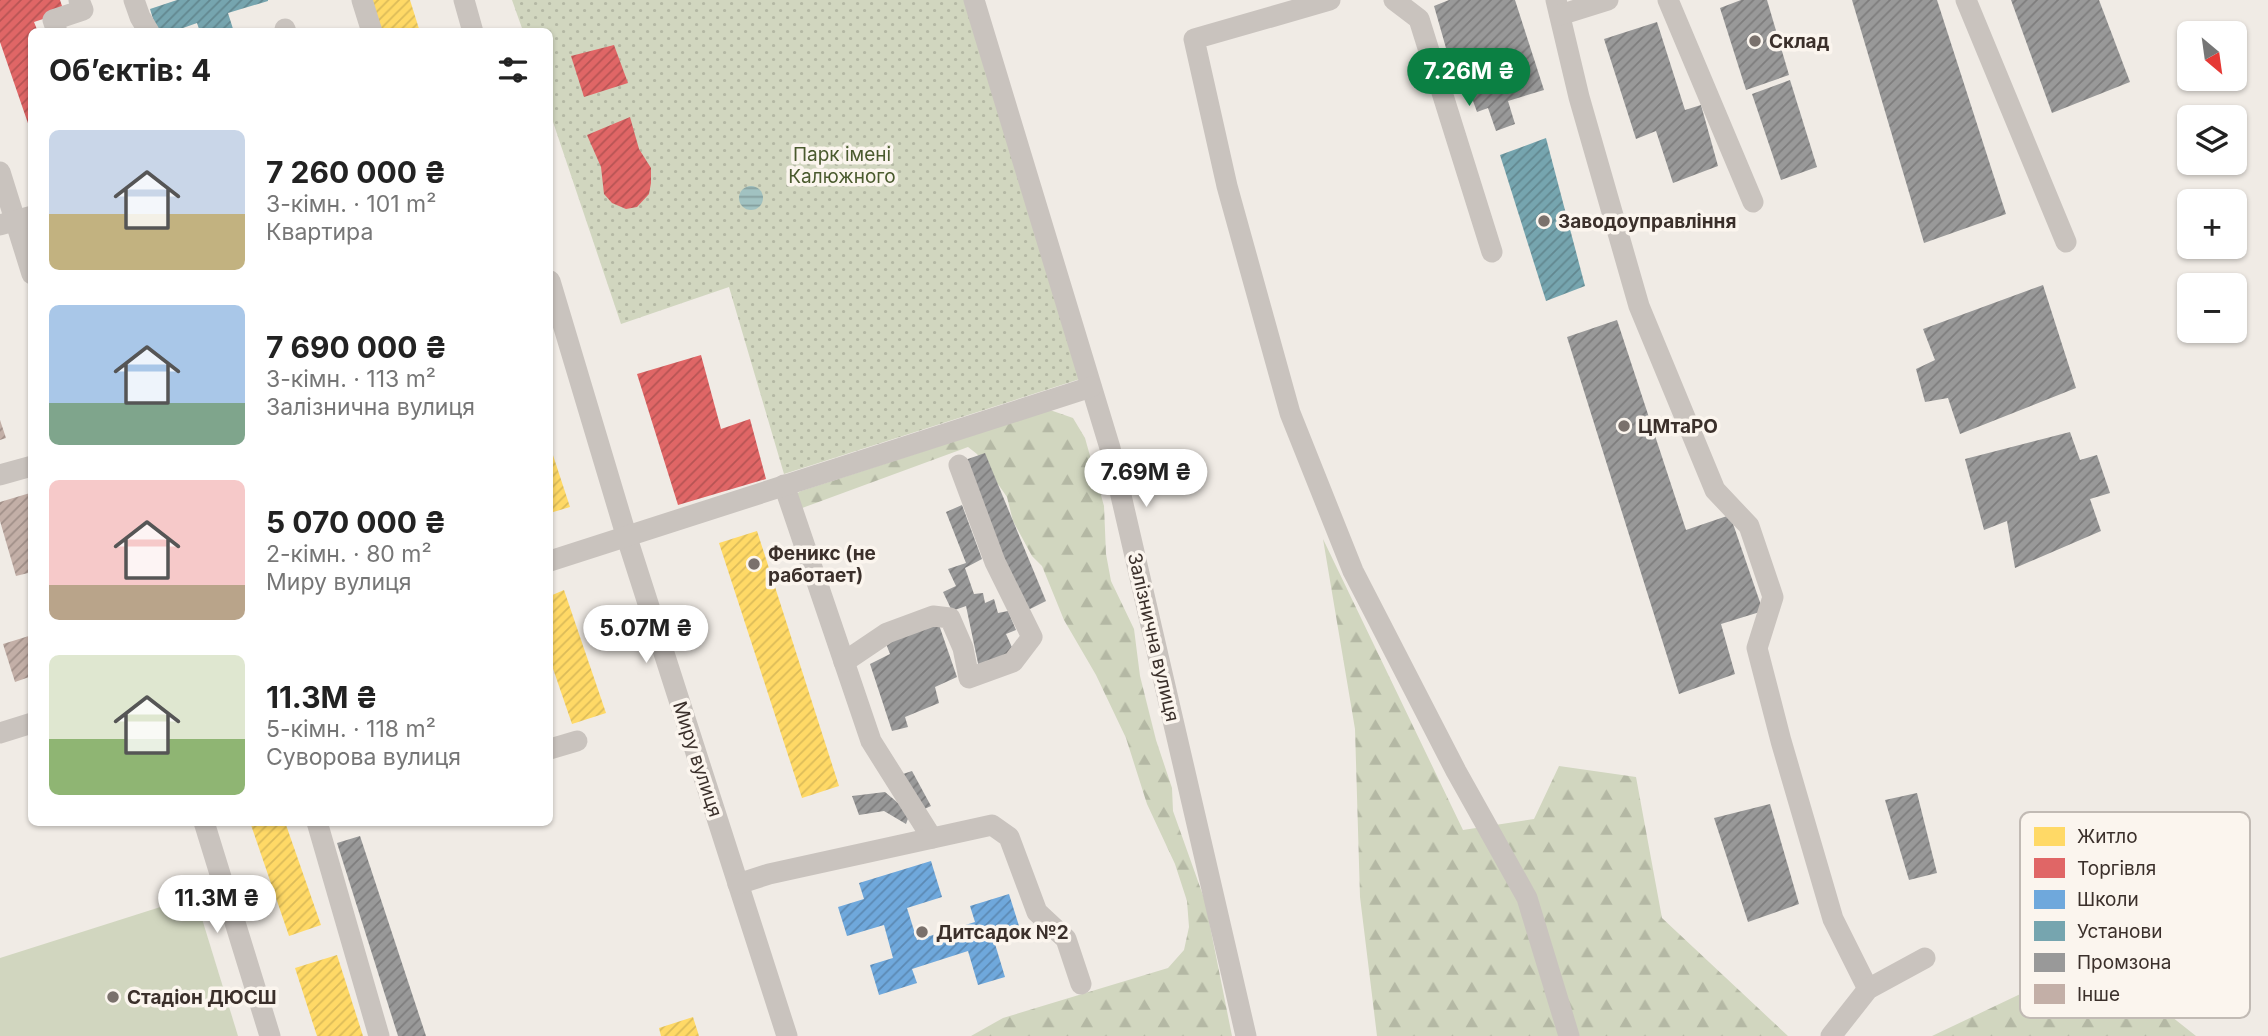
<!DOCTYPE html>
<html lang="uk">
<meta charset="utf-8">
<style>
:root{--surface:#fff;--page:#f6f6f6;--text:#222;--muted:#767676;--accent:#0b8043}
body{margin:0;font-family:Inter,sans-serif;background:var(--page);color:var(--text);height:100vh;display:flex;flex-direction:column;font-size:26px;white-space:nowrap}
*{box-sizing:border-box;margin:0}
p{font-size:23px;color:var(--muted)}
.icon{flex:none;width:38px;height:38px;fill:none;stroke:currentColor;stroke-width:2;stroke-linecap:round;stroke-linejoin:round}
.map{position:relative;flex:1;overflow:hidden}
.sheet{position:absolute;left:28px;top:28px;width:525px;height:798px;display:flex;flex-direction:column;background:var(--surface);border-radius:10px;box-shadow:0 2px 5px #0004}
.sheet>*{flex:none}
.needle{width:46px;rotate:151deg}
.buttons{position:absolute;left:2177px;top:21px;display:grid;gap:14px}
.buttons a{display:grid;place-items:center;width:70px;height:70px;border-radius:10px;background:var(--surface);box-shadow:0 2px 5px #0004;font-size:35px}
.price{position:absolute;translate:-50% -60px;padding:0 16px;border-radius:24px;background:#fff;color:#222;font-size:23px;line-height:46px;filter:drop-shadow(0 2px 4px #0008)}
.price::after{content:'';position:absolute;left:50%;top:42px;width:21px;height:16px;margin-left:-10px;background:inherit;clip-path:polygon(0 0,100% 0,50% 100%)}
.price.selected{background:var(--accent);color:#fff}
ul{padding:0;list-style:none}
li{display:flex;align-items:center;gap:21px;height:175px;padding:0 21px}
li span{display:grid;place-items:center;flex:none;width:196px;height:140px;border-radius:10px;color:#555}
li>.icon{margin-inline-start:auto}
span .icon{width:84px;height:84px;fill:#fffc;stroke-width:1}
li b{font-size:30px}
h2{display:flex;justify-content:space-between;align-items:center;height:84px;padding:0 21px;font-size:30px}
.map>svg:first-child{display:block}
</style>
<div class="map">
<svg width="2268" height="1036" viewBox="0 0 2268 1036">
<defs>
<pattern id="forest-firs" width="22" height="20" patternUnits="userSpaceOnUse" patternTransform="scale(1.75)"><rect width="22" height="20" fill="#d1d6bf"/><path d="M5 1l3.5 6h-7zM16 11l3.5 6h-7z" fill="#b4b8a4"/></pattern>
<pattern id="park-dots" width="8" height="8" patternUnits="userSpaceOnUse" patternTransform="scale(1.75)"><rect width="8" height="8" fill="#d1d6bf"/><path d="M2 2h.1M6 6h.1" fill="none" stroke="#b4b8a4" stroke-width="1.8" stroke-linecap="round"/></pattern>
<pattern id="water-rules" width="6" height="5" patternUnits="userSpaceOnUse" patternTransform="scale(1.75)"><rect width="6" height="5" fill="#a1c2c1"/><path d="M0 2.5h6" fill="none" stroke="#849e9d"/></pattern>
<pattern id="homes-hatch" width="6" height="6" patternUnits="userSpaceOnUse" patternTransform="scale(1.75)"><rect width="6" height="6" fill="#ffd966"/><path d="M-1 1l2-2M0 6l6-6M5 7l2-2" fill="none" stroke="#dbbb59"/></pattern>
<pattern id="shops-hatch" width="6" height="6" patternUnits="userSpaceOnUse" patternTransform="scale(1.75)"><rect width="6" height="6" fill="#e06666"/><path d="M-1 1l2-2M0 6l6-6M5 7l2-2" fill="none" stroke="#b75454"/></pattern>
<pattern id="schools-hatch" width="6" height="6" patternUnits="userSpaceOnUse" patternTransform="scale(1.75)"><rect width="6" height="6" fill="#6fa8dc"/><path d="M-1 1l2-2M0 6l6-6M5 7l2-2" fill="none" stroke="#5c89b3"/></pattern>
<pattern id="public-hatch" width="6" height="6" patternUnits="userSpaceOnUse" patternTransform="scale(1.75)"><rect width="6" height="6" fill="#76a5af"/><path d="M-1 1l2-2M0 6l6-6M5 7l2-2" fill="none" stroke="#62878f"/></pattern>
<pattern id="industry-hatch" width="6" height="6" patternUnits="userSpaceOnUse" patternTransform="scale(1.75)"><rect width="6" height="6" fill="#999"/><path d="M-1 1l2-2M0 6l6-6M5 7l2-2" fill="none" stroke="#7e7d7d"/></pattern>
<pattern id="building-hatch" width="6" height="6" patternUnits="userSpaceOnUse" patternTransform="scale(1.75)"><rect width="6" height="6" fill="#c3afa7"/><path d="M-1 1l2-2M0 6l6-6M5 7l2-2" fill="none" stroke="#a08f88"/></pattern>
</defs>
<rect width="100%" height="100%" fill="#f0ebe5"/>
<!-- forest -->
<g fill="url(#forest-firs)">
<polygon points="1050,410 1073,418 1085,438 1104,506 1106,554 1111,581 1134,629 1140,676 1156,740 1172,788 1173,811 1205,901 1232,1036 971,1036 1003,1018 1168,968 1184,950 1189,927 1187,901 1175,864 1147,804 1126,738 1096,675 1064,620 1042,566 1032,556 1013,521 1007,497 977,454 968,447 794,511 791,497 801,491"/>
<polygon points="1323,539 1463,830 1534,819 1559,766 1636,777 1662,918 1788,1036 1377,1036 1360,897 1355,729"/>
<polygon points="2052,979 2096,1002 2167,1013 2196,1036 1932,1036"/>
</g>
<!-- park -->
<polygon fill="url(#park-dots)" points="512,0 965,0 1080,379 784,474 729,287 621,324 550,113 550,32 523,31"/>
<!-- garden -->
<polygon fill="#d1d6bf" points="195,896 238,1036 0,1036 0,958"/>
<!-- water -->
<circle fill="url(#water-rules)" cx="751" cy="198" r="12"/>
<!-- homes -->
<g fill="url(#homes-hatch)">
<polygon points="372,0 410,0 420,32 382,32"/>
<polygon points="550,446 570,507 550,513"/>
<polygon points="757,531 839,786 802,798 719,543"/>
<polygon points="564,590 606,713 572,724 550,660 550,596"/>
<polygon points="250,822 285,822 321,925 289,936"/>
<polygon points="337,955 363,1036 317,1036 295,968"/>
<polygon points="693,1017 699,1036 661,1036 659,1028"/>
</g>
<!-- shops -->
<g fill="url(#shops-hatch)">
<polygon points="0,0 60,0 64,12 34,22 38,32 32,32 32,135 0,42"/>
<polygon points="614,45 628,83 584,97 571,56"/>
<polygon points="630,117 639,149 651,168 651,183 649,194 637,207 626,209 612,203 604,194 601,167 587,135"/>
<polygon points="701,355 721,429 750,419 766,479 678,505 637,374"/>
</g>
<!-- schools -->
<polygon fill="url(#schools-hatch)" points="931,861 942,897 907,908 917,940 975,922 970,906 1009,894 1019,926 992,934 1005,977 978,985 968,951 912,969 917,983 879,995 870,965 893,958 884,925 847,936 838,907 864,899 859,883"/>
<!-- public -->
<g fill="url(#public-hatch)">
<polygon points="177,0 268,0 268,1 228,13 234,32 200,32 197,23 172,32 157,32 150,9"/>
<polygon points="1546,138 1585,286 1546,301 1500,155"/>
</g>
<!-- industry -->
<g fill="url(#industry-hatch)">
<polygon points="1449,0 1515,0 1544,90 1508,101 1515,124 1496,131 1488,108 1477,112 1459,62 1448,55 1434,6"/>
<polygon points="1741,0 1767,0 1789,75 1746,90 1720,8"/>
<polygon points="1852,0 1937,0 2006,214 1924,243"/>
<polygon points="2011,0 2099,0 2130,82 2052,113"/>
<polygon points="1657,22 1685,110 1701,105 1718,166 1673,183 1656,131 1636,139 1604,39"/>
<polygon points="1790,80 1817,167 1781,180 1752,94"/>
<polygon points="2043,285 2076,388 1960,434 1948,398 1925,402 1916,369 1935,360 1923,329"/>
<polygon points="1617,320 1686,530 1730,515 1763,611 1721,624 1735,674 1679,694 1567,337"/>
<polygon points="2070,432 2080,460 2097,455 2110,493 2090,499 2101,531 2015,568 2007,521 1984,530 1965,459"/>
<polygon points="985,453 1046,601 1024,612 965,460"/>
<polygon points="962,505 982,559 965,568 974,594 983,593 985,603 994,599 998,613 1008,611 1016,630 1006,634 1015,654 979,668 966,606 952,611 943,592 956,586 948,569 966,563 946,512"/>
<polygon points="938,622 957,677 935,687 939,703 905,717 908,727 892,731 870,664 890,654 885,641"/>
<polygon points="912,771 931,806 918,812 897,776"/>
<polygon points="885,792 910,813 906,824 884,811 859,815 852,796"/>
<polygon points="1917,793 1937,873 1909,880 1885,800"/>
<polygon points="1770,804 1799,904 1748,922 1714,818"/>
<polygon points="360,836 426,1036 398,1036 337,843"/>
</g>
<!-- building -->
<g fill="url(#building-hatch)">
<polygon points="0,420 6,438 0,440"/>
<polygon points="30,493 32,572 16,576 0,521 0,502"/>
<polygon points="32,635 32,676 15,682 3,644"/>
</g>
<g fill="none" stroke-linecap="round" stroke-linejoin="round">
<!-- minor -->
<g stroke="#c9c3be" stroke-width="21">
<polyline points="134,0 140,17 149,32"/>
<polyline points="362,0 372,32"/>
<polyline points="464,0 473,32"/>
<polyline points="974,0 1110,448 1246,1036"/>
<polyline points="1330,0 1194,39 1227,186 1290,413 1353,571 1456,771 1527,898 1569,1036"/>
<polyline points="1394,0 1419,19 1492,252"/>
<polyline points="1556,0 1579,97 1639,306 1715,490 1749,526 1773,597 1757,648 1781,741 1833,919 1868,989"/>
<polyline points="1668,0 1753,202"/>
<polyline points="1966,0 2066,242"/>
<polyline points="1560,15 1608,0"/>
<polyline points="285,29 286,32"/>
<polyline points="57,32 53,20 83,10 79,0"/>
<polyline points="0,172 32,274"/>
<polyline points="0,225 32,216"/>
<polyline points="550,281 627,538 787,1036"/>
<polyline points="0,475 32,466"/>
<polyline points="784,485 871,741 932,838"/>
<polyline points="550,561 1091,387"/>
<polyline points="844,662 887,633 933,616 950,618 963,648 969,678 1013,662 1032,637 995,562 959,465"/>
<polyline points="0,733 32,723"/>
<polyline points="550,749 577,741"/>
<polyline points="204,822 270,1036"/>
<polyline points="317,822 379,1036"/>
<polyline points="738,884 769,874 992,825 1009,837 1037,912 1066,939 1081,984"/>
<polyline points="1831,1036 1868,989 1925,958"/>
</g>
</g>
<!-- markers -->
<g fill="#7a716c" stroke="#fbf5ee" stroke-width="2.5">
<circle cx="1755" cy="41" r="7"/>
<circle cx="1544" cy="221" r="7"/>
<circle cx="1624" cy="426" r="7"/>
<circle cx="754" cy="564" r="7"/>
<circle cx="922" cy="932" r="7"/>
<circle cx="113" cy="997" r="7"/>
</g>
<g text-anchor="middle" stroke-width="7" stroke-linejoin="round" paint-order="stroke">
<!-- poi labels -->
<g font-size="19" font-weight="bold" fill="#3b302b" stroke="#fbf5ee" text-anchor="start">
<text x="1769" y="48">Склад</text>
<text x="1558" y="228">Заводоуправління</text>
<text x="1638" y="433">ЦМтаРО</text>
<text x="768" y="560">Феникс (не<tspan x="768" dy="22">работает)</tspan></text>
<text x="936" y="939">Дитсадок №2</text>
<text x="127" y="1004">Стадіон ДЮСШ</text>
</g>
<!-- park labels -->
<g font-size="19" fill="#4a5a2e" stroke="#fbf5ee">
<text x="842" y="161">Парк імені<tspan x="842" dy="22">Калюжного</tspan></text>
</g>
<!-- street labels -->
<g font-size="19" fill="#3b302b" stroke="#fbf5ee">
<text transform="translate(1154 637) rotate(77)" y="7">Залізнична вулиця</text>
<text transform="translate(698 759) rotate(72)" y="7">Миру вулиця</text>
</g>
</g>
<!-- legend -->
<rect x="2020" y="812" width="230" height="206" rx="10" fill="#fbf5ee" stroke="#c1bab4" stroke-width="2"/>
<rect x="2034" y="827" width="31" height="19" fill="#ffd966"/>
<rect x="2034" y="858" width="31" height="20" fill="#e06666"/>
<rect x="2034" y="890" width="31" height="19" fill="#6fa8dc"/>
<rect x="2034" y="921" width="31" height="20" fill="#76a5af"/>
<rect x="2034" y="953" width="31" height="19" fill="#999"/>
<rect x="2034" y="984" width="31" height="20" fill="#c3afa7"/>
<g font-size="19" fill="#3b302b">
<text x="2077" y="843">Житло</text>
<text x="2077" y="875">Торгівля</text>
<text x="2077" y="906">Школи</text>
<text x="2077" y="938">Установи</text>
<text x="2077" y="969">Промзона</text>
<text x="2077" y="1001">Інше</text>
</g>
</svg>
<div class="buttons">
<a><svg class="needle" viewBox="-14 -14 28 28"><path d="M0-13l5 13h-10z" fill="#e53935"/><path d="M0 13l5-13h-10z" fill="#767676"/></svg></a>
<a><svg class="icon" aria-label="layers" viewBox="0 0 24 24"><path d="M12 4l9 5-9 5-9-5zM3 14l9 5 9-5"/></svg></a>
<a>+</a>
<a>−</a>
</div>
<b class="price selected" style="left:1469px;top:108px">7.26M ₴</b>
<b class="price" style="left:1146px;top:509px">7.69M ₴</b>
<b class="price" style="left:646px;top:665px">5.07M ₴</b>
<b class="price" style="left:217px;top:935px">11.3M ₴</b>
<section class="sheet">
<h2>Об’єктів: 4<svg class="icon" aria-label="filters" viewBox="0 0 24 24"><path d="M4 7h16M4 17h16"/><circle cx="9" cy="7" r="2"/><circle cx="15" cy="17" r="2"/></svg></h2>
<ul>
<li><span style="background:linear-gradient(#c9d6e8 60%,#c2b280 0)"><svg class="icon" aria-label="home" viewBox="0 0 24 24"><path d="M3 11l9-7 9 7M6 9v11h12V9"/></svg></span><div><b>7 260 000 ₴</b><p>3-кімн. · 101 m²</p><p>Квартира</p></div></li>
<li><span style="background:linear-gradient(#a9c7e8 70%,#7fa58c 0)"><svg class="icon" aria-label="home" viewBox="0 0 24 24"><path d="M3 11l9-7 9 7M6 9v11h12V9"/></svg></span><div><b>7 690 000 ₴</b><p>3-кімн. · 113 m²</p><p>Залізнична вулиця</p></div></li>
<li><span style="background:linear-gradient(#f6c9c9 75%,#b9a48a 0)"><svg class="icon" aria-label="home" viewBox="0 0 24 24"><path d="M3 11l9-7 9 7M6 9v11h12V9"/></svg></span><div><b>5 070 000 ₴</b><p>2-кімн. · 80 m²</p><p>Миру вулиця</p></div></li>
<li><span style="background:linear-gradient(#dfe7d0 60%,#8fb573 0)"><svg class="icon" aria-label="home" viewBox="0 0 24 24"><path d="M3 11l9-7 9 7M6 9v11h12V9"/></svg></span><div><b>11.3M ₴</b><p>5-кімн. · 118 m²</p><p>Суворова вулиця</p></div></li>
</ul>
</section>
</div>
